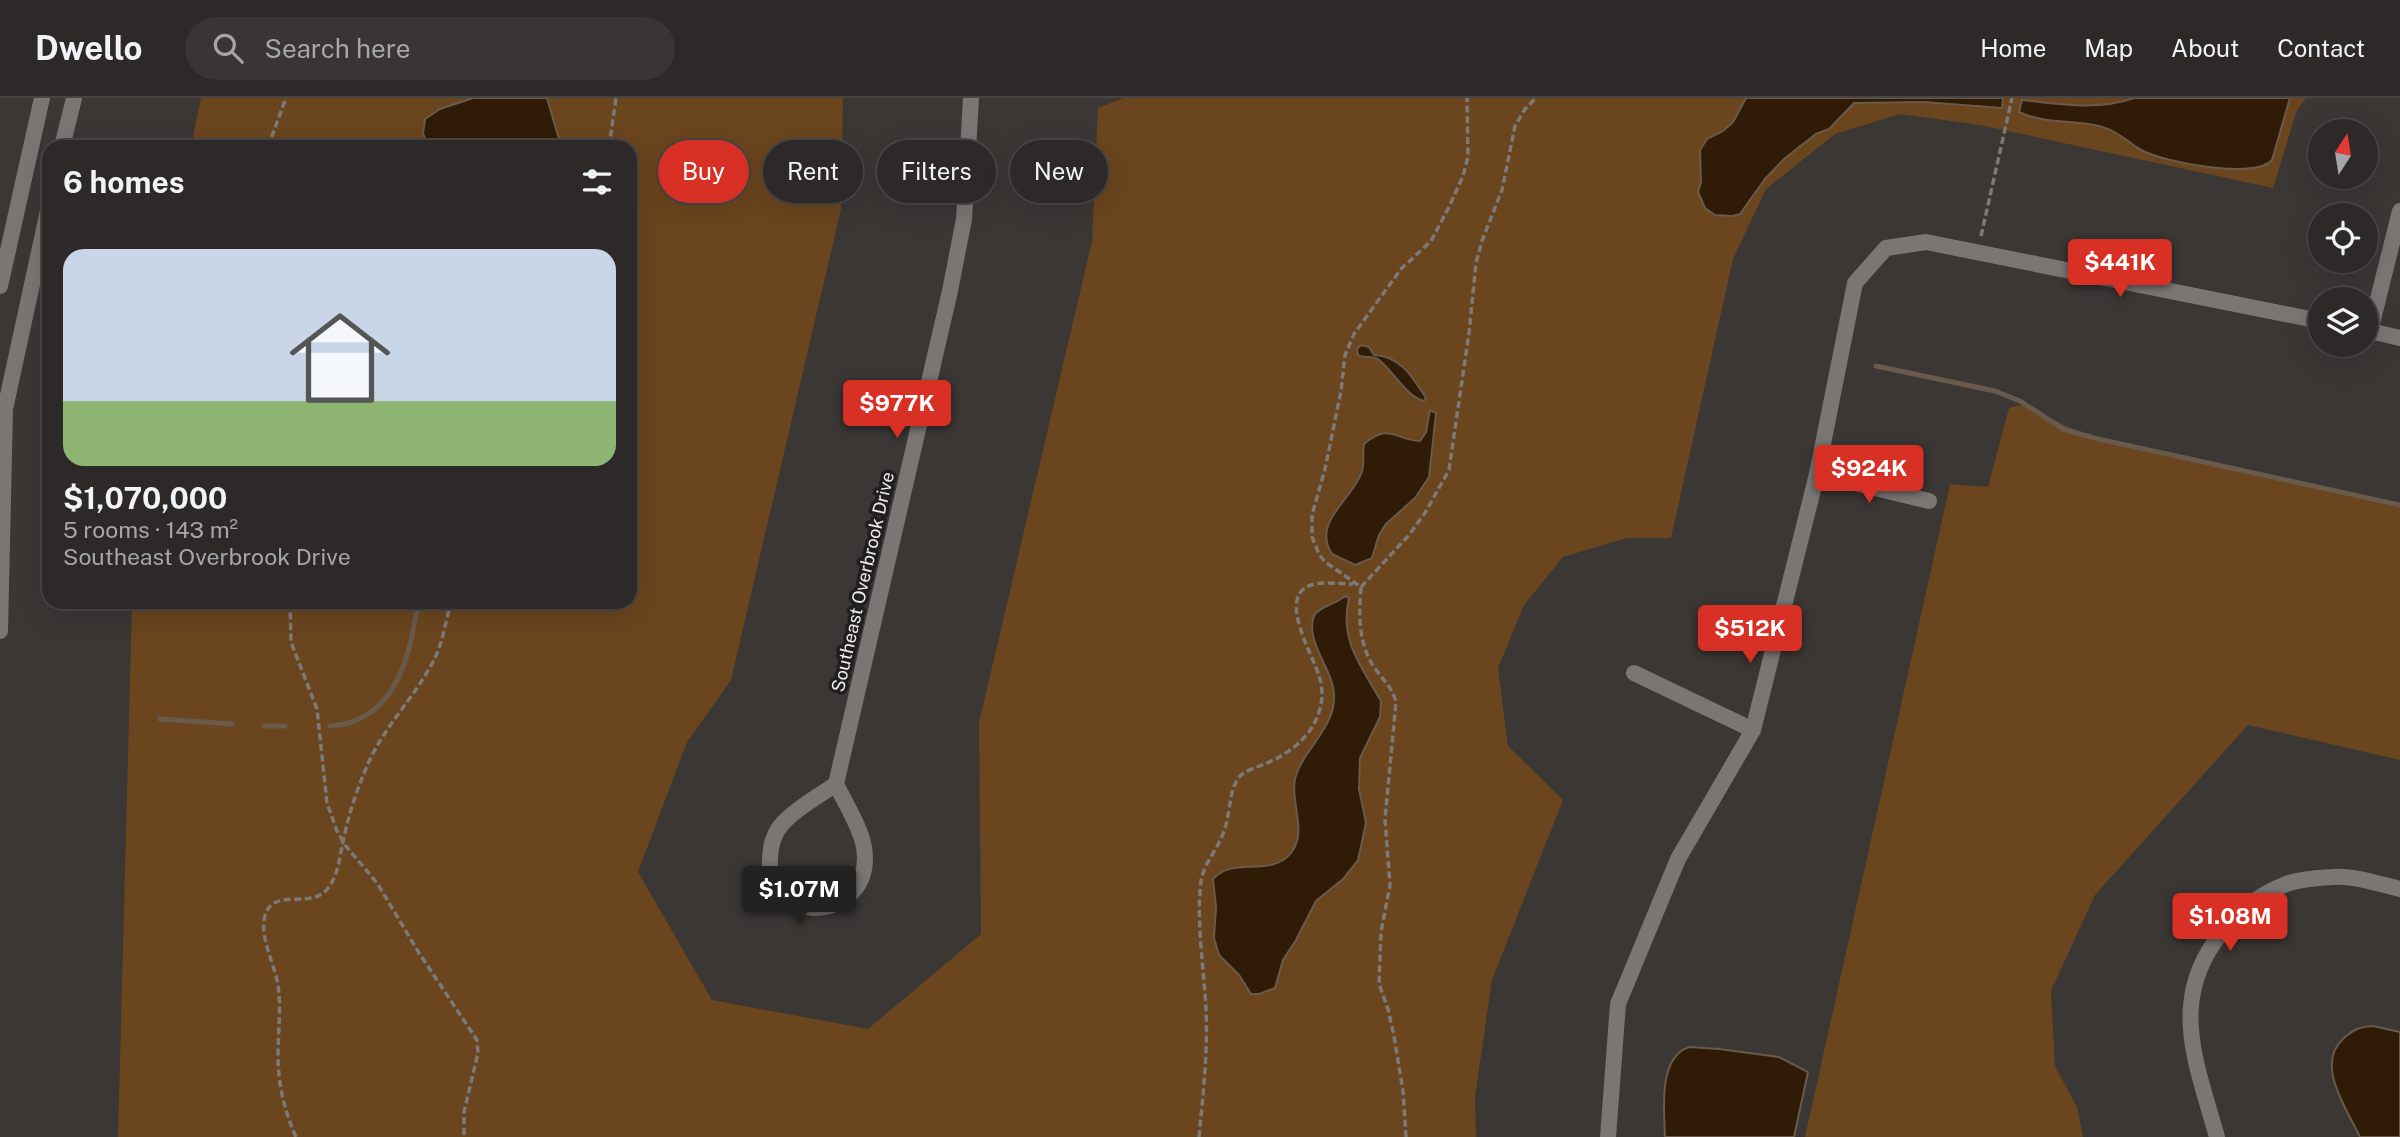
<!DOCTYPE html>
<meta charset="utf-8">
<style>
:root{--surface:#2c2928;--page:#383534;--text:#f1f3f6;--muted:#a6a6a8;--line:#484545;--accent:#d93025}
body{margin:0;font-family:"Public Sans",sans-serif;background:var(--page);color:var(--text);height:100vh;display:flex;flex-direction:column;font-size:26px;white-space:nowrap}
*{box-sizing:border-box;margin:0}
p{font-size:23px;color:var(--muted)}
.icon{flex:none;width:38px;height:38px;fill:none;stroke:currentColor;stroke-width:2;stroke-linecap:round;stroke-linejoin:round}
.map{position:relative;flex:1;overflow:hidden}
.sheet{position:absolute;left:42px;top:42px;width:595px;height:469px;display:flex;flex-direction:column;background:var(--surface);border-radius:21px;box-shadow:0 7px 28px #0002,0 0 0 2px var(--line)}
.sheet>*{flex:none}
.guide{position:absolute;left:658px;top:42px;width:665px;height:63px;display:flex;gap:14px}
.needle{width:46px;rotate:12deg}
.fabs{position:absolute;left:2308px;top:21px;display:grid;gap:14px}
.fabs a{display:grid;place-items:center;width:70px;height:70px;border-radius:50%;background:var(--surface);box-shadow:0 7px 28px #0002,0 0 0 2px var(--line);font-size:35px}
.price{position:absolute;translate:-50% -60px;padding:0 16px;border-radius:7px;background:var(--accent);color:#fff;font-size:23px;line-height:46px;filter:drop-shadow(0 2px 4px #0008)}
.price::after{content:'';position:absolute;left:50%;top:42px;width:21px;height:16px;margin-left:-10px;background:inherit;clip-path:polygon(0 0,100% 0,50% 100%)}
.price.on{background:#222;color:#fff}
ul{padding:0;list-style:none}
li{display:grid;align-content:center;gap:14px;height:371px;padding:0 21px}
li span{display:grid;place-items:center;height:217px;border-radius:21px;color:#555}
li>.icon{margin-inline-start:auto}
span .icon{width:126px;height:126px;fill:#fffc;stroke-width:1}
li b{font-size:30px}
h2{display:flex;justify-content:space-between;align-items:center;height:84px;padding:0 21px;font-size:30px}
.tag{padding:0 24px;border-radius:32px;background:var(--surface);box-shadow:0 7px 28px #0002,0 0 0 2px var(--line);font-size:24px;line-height:63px}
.tag.on{background:var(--accent);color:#fff}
header{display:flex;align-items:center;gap:42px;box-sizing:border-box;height:98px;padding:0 35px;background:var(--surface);border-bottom:2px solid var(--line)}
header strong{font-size:33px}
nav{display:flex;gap:38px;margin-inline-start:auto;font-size:24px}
.search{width:490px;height:63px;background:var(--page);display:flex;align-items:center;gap:18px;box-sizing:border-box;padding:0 24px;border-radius:38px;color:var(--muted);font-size:26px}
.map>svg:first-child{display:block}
</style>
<header>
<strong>Dwello</strong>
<div class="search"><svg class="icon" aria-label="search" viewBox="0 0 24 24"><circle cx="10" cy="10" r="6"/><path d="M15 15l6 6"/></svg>Search here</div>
<nav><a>Home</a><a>Map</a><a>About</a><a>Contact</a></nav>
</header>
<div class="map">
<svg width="2400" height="1039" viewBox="0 0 2400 1039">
<rect width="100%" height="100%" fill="#3a3735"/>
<!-- green -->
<g fill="#6a451e">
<polygon points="201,0 843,0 841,111 731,582 687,644 638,774 712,902 868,931 981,836 979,625 1092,143 1098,10 1124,0 2306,0 2297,12 2273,90 1980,27 1900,16 1835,36 1766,91 1733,161 1671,440 1627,440 1563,459 1524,507 1498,570 1508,648 1563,702 1492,882 1475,999 1476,1039 118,1039 132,504 630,504 630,49 191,49"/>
<polygon points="2024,306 2093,342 2400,409 2400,662 2248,627 2095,797 2051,893 2055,968 2077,1009 2083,1039 1805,1039 1950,386 1988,389 2009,310"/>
</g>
<!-- water -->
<g fill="#2f1b06" stroke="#695a4b" stroke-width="2">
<polygon points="473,0 547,0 558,38 568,49 429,49 423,36 425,21 440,11"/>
<polygon points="1746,0 2002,0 2003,1 2002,10 1924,4 1854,5 1829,31 1816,36 1784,61 1765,81 1740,116 1732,118 1715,117 1705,110 1698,94 1701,84 1700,52 1707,41 1723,33 1733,24"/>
<path d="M2134 0H2290L2272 62C2255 82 2163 64 2141 52 2127 43 2116 32 2099 28 2073 22 2044 26 2019 14L2022 2C2060 6 2097 13 2134 0Z"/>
<path d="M1361 247 1369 249 1374 257C1401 258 1413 280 1426 300L1424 303C1406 298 1394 274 1379 262 1373 257 1365 261 1358 257L1357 251Z"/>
<path d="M1430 312 1436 315 1429 379 1415 400 1386 426 1379 437 1372 460 1355 467 1332 456C1311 423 1354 401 1362 373 1365 364 1362 355 1364 346 1390 324 1395 342 1420 343L1426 334Z"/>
<path d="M1345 498 1349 500C1339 542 1361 568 1381 603L1380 619 1360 660 1359 691 1366 725 1358 762 1343 781 1316 803 1296 842 1283 862 1275 890 1259 896H1251L1239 877 1219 857 1214 840 1216 809 1213 781C1233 758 1271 780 1291 755 1308 733 1290 705 1295 681 1303 649 1341 627 1333 589 1329 568 1305 540 1314 518 1319 508 1337 506 1345 498Z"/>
<path d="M2373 928 2400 934V1039H2360C2347 1011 2314 966 2344 940 2354 931 2360 929 2373 928Z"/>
<path d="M1689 949 1719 951 1779 959 1808 974 1794 1039H1665C1664 1013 1658 959 1689 949Z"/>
</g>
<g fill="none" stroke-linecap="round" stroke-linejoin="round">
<!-- stream -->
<g stroke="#695a4b" stroke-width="5">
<polyline points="1876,268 1995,293 2020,303 2063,331 2094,340 2400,407"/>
<polyline points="160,621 232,626"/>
<polyline points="264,628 285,628"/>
<path d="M330 628C396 624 410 558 418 504"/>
</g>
<!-- path -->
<g stroke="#7c7977" stroke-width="3.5" stroke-dasharray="7 3.5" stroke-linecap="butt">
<polyline points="268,49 286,0"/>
<polyline points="609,49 616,0"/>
<polyline points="1981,138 2012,0"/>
<polyline points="1361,489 1409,437 1425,415 1449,372 1469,235 1476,165 1482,143 1502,92 1515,28 1525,11 1536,0"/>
<polyline points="290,504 291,544 317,611 327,705 337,733 345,747 377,785 419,855 477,942 478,955 464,1014 464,1039"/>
<path d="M296 1039C284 1012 278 986 278 957 278 931 282 907 277 882 273 863 258 835 266 815 276 789 312 813 329 789 339 775 340 755 344 739 349 716 356 694 365 673 381 631 415 600 435 560 443 543 446 522 451 504"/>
<path d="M1199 1039C1203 997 1208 954 1206 911 1204 872 1196 822 1201 783 1204 764 1220 749 1225 730 1230 715 1229 698 1236 684 1241 672 1257 670 1267 665 1290 655 1311 639 1319 614 1323 602 1323 590 1319 578 1314 558 1276 499 1311 487 1323 483 1340 486 1353 486"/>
<path d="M1406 1039 1403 993 1394 938 1388 911 1379 886 1381 834 1390 787 1385 721 1396 604C1392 588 1380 579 1372 566 1358 542 1359 516 1361 489L1325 464 1319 456 1312 439V417L1325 371 1341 293 1345 257 1354 236 1401 171 1431 143 1449 109 1463 78 1468 59 1467 0"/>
</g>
<!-- minor -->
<g stroke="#7a7673" stroke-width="16">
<polyline points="62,49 74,0"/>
<polyline points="0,188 42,0"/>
<polyline points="2366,232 2400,240"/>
<polyline points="2370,233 2400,113"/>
<polyline points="1817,376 1929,403"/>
<polyline points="0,533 5,311 49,108"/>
<polyline points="1634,575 1753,632"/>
<path d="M836 686C819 698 798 709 784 724 774 734 770 749 770 763 766 830 876 825 864 749 860 728 845 705 836 686L950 193 964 121 971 0"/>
<polyline points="1608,1039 1618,906 1678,761 1753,632 1817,376 1855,185 1886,150 1926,144 2320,223"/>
<path d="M2217 1039C2206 999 2187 949 2191 908 2195 856 2236 806 2284 787 2297 781 2317 780 2332 779 2353 777 2379 786 2400 791"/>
</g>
</g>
<g text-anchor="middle" stroke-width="7" stroke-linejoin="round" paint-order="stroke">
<!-- street labels -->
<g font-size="18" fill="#efedeb" stroke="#201f1e">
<text transform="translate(863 484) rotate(-77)" y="6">Southeast Overbrook Drive</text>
</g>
</g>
</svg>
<div class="fabs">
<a><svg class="needle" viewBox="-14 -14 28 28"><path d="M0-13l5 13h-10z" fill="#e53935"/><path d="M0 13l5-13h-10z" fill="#a6a6a8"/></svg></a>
<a><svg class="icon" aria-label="locate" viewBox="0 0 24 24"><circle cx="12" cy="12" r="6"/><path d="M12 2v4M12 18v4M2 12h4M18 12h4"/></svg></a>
<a><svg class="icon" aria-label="layers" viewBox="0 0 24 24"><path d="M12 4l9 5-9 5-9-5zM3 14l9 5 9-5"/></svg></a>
</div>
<b class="price" style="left:2120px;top:201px">$441K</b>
<b class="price" style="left:897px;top:342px">$977K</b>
<b class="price" style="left:1869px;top:407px">$924K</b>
<b class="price" style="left:1750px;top:567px">$512K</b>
<b class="price on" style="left:799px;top:828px">$1.07M</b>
<b class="price" style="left:2230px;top:855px">$1.08M</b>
<div class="guide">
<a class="tag on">Buy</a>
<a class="tag">Rent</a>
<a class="tag">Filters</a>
<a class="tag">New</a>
</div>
<section class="sheet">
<h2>6 homes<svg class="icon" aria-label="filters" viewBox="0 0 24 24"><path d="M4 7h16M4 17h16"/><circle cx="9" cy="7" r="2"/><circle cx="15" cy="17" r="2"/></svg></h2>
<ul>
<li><span style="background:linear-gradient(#c9d6e8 70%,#8fb573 0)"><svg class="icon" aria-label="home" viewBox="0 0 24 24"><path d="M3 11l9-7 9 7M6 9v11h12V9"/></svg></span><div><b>$1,070,000</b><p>5 rooms · 143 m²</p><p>Southeast Overbrook Drive</p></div></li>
</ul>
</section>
</div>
